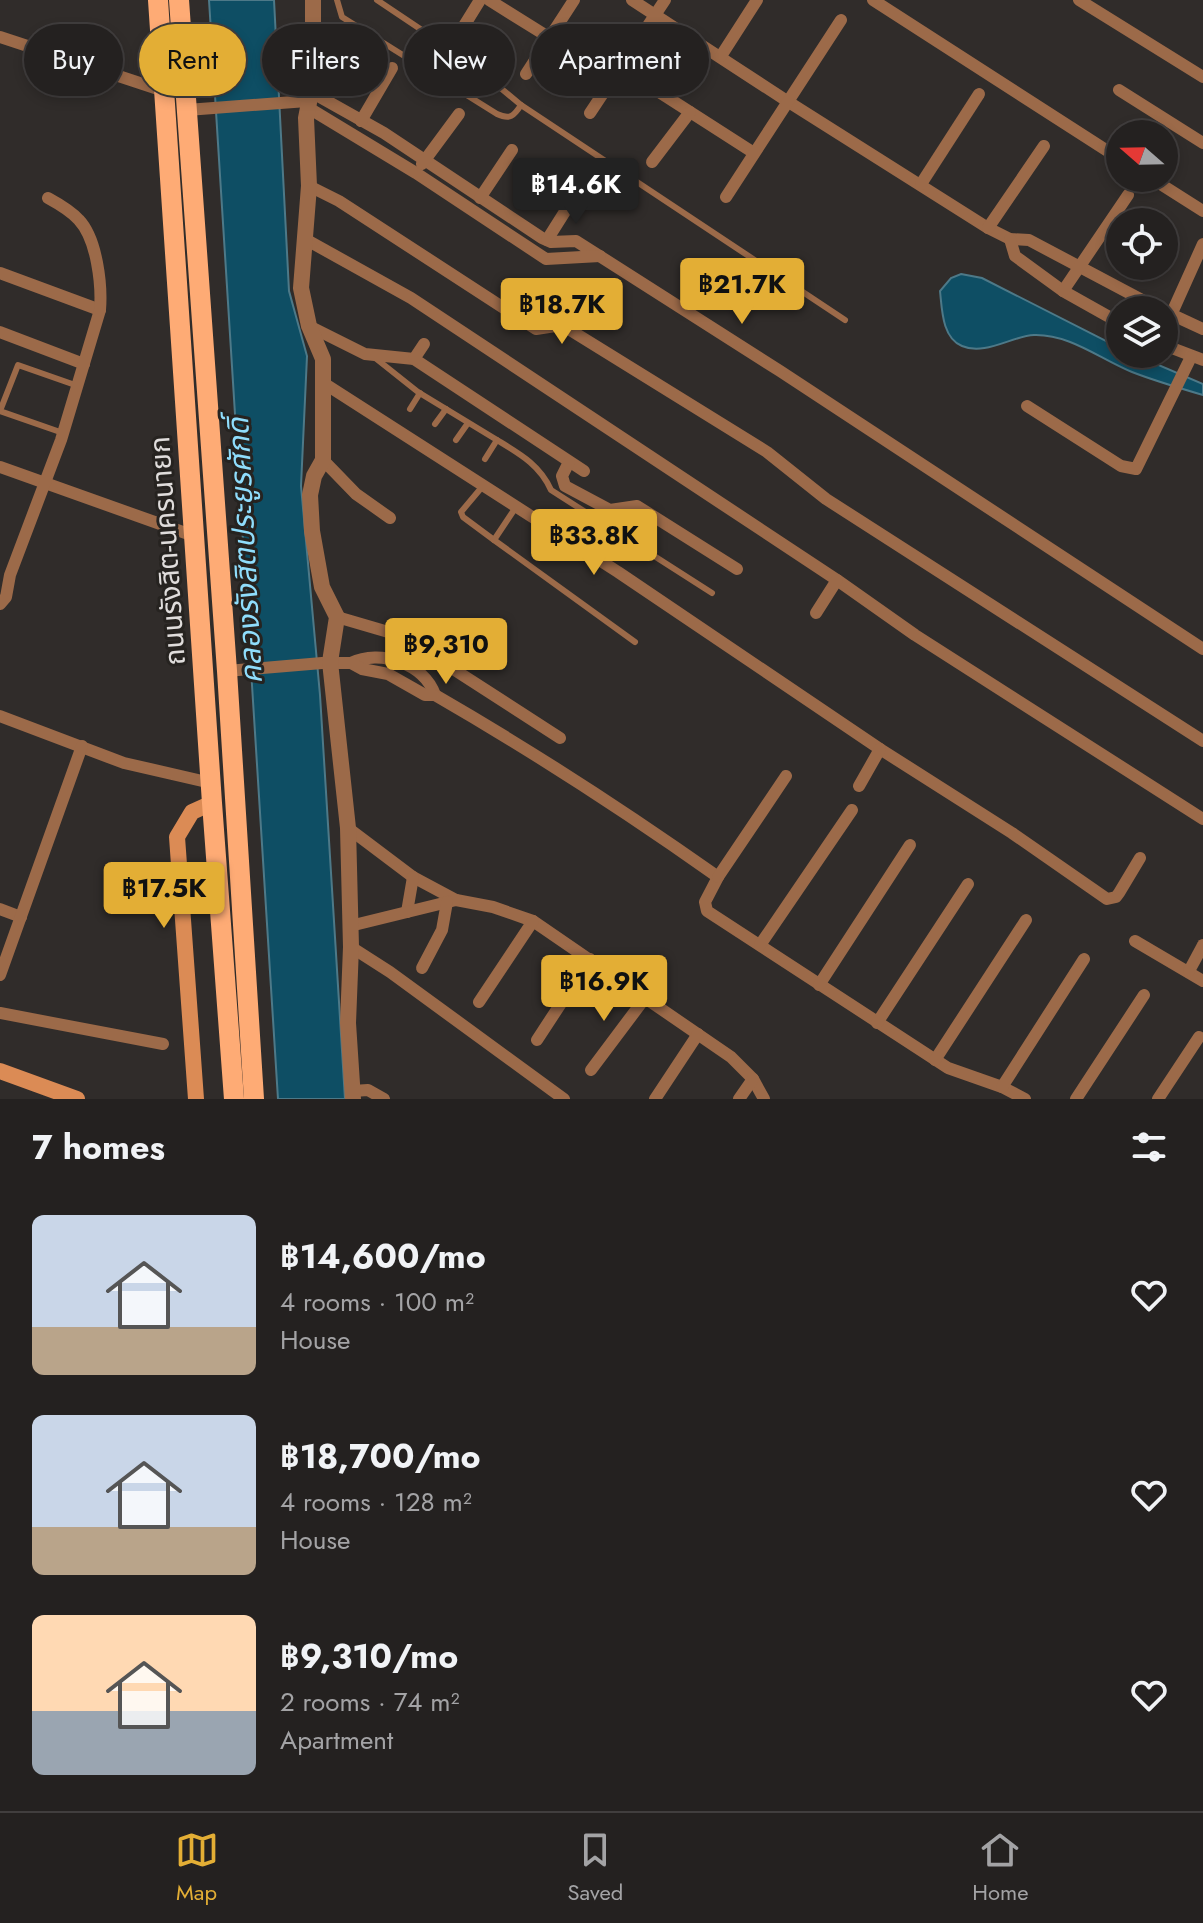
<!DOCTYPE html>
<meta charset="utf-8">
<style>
:root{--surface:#242120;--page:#2c2929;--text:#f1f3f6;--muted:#a3a3a5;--line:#413e3e;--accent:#e3ae35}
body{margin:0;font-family:Jost,"Noto Sans Thai",sans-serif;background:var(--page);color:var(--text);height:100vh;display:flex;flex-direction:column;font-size:30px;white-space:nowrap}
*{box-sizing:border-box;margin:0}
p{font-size:26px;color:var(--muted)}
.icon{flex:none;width:44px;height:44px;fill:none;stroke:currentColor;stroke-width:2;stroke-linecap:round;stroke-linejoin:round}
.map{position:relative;height:1099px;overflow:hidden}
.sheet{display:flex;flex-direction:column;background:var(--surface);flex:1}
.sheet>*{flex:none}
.top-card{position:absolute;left:24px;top:24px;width:800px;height:72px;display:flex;gap:16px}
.needle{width:52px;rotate:290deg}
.buttons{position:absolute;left:1106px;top:120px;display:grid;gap:16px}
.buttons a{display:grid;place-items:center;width:72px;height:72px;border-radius:50%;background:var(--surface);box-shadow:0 4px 12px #0003,0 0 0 2px var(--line);font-size:40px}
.price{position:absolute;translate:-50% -68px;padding:0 18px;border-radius:8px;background:var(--accent);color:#111;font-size:26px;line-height:52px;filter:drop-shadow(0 2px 4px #0008)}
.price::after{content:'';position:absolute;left:50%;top:48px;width:24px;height:18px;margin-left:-12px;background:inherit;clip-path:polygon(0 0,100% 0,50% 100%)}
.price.on{background:#222;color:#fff}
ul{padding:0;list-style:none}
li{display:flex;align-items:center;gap:24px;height:200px;padding:0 32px}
li span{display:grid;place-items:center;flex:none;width:224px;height:160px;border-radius:12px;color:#555}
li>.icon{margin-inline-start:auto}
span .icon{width:96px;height:96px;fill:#fffc;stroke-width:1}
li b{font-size:34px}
h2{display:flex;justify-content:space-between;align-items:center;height:96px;padding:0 32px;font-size:34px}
.tag{padding:0 28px;border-radius:36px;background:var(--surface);box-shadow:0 4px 12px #0003,0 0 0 2px var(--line);font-size:28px;line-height:72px}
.tag.on{background:var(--accent);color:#111}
.dock{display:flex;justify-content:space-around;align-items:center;height:112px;border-top:2px solid var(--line);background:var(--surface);font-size:22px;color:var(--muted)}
.dock a{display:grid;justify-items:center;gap:4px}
.dock .on{color:var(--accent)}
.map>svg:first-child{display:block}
</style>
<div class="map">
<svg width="1203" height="1099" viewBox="0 0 1203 1099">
<rect width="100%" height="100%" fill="#302c2a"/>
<!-- water -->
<g fill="#0e4e64" stroke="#4d7988" stroke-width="2">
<polygon points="209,0 274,0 289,291 307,356 301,486 320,695 345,1099 278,1099"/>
<path d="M961 274 982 278 1120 348V354H1133L1203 384V395C1179 388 1155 381 1132 372 1100 359 1070 334 1034 335 1012 336 985 356 962 346 942 338 942 309 940 291L951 278Z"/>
</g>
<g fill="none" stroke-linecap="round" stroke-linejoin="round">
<!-- service -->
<g stroke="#9c6a49" stroke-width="6">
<path d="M337 0 342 17 497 114C510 120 514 116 521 105"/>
<polyline points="377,0 468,61 521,105 845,320"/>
<polyline points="374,357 418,392 497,440 485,459"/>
<polyline points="410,409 420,393"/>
<polyline points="435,424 446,409"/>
<polyline points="63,433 0,411 18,365 78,386"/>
<polyline points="456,440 468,423"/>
<path d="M497 440C520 454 540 465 551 490L712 593"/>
<polyline points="482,487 461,512 463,517 494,540 516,507"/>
<polyline points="494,540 635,642"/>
</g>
<!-- minor -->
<g stroke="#9c6a49" stroke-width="12">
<polyline points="489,0 550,38"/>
<polyline points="632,0 787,101 988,228 1010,239 1029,240 1161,310"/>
<polyline points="873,0 1120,159"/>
<polyline points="1079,0 1203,77"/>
<polyline points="459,34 480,0"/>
<polyline points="0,37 164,91"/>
<polyline points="721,56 757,0"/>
<polyline points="620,67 754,153"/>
<polyline points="526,74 574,0"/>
<polyline points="1119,90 1203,143"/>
<polyline points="311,92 384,133 542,238 551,242 576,241 780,371 1203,649"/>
<polyline points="307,107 416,173 546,259 600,256"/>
<polyline points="187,110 307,101"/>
<polyline points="590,113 665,0"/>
<polyline points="361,121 392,68"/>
<polyline points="652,162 690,112"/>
<polyline points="422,164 459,114"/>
<polyline points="1151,178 1203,211"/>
<polyline points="921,184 979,94"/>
<polyline points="309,186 339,201 536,329 562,325 767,452 826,499 1203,741"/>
<polyline points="726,197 841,20"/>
<polyline points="480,198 512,150"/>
<polyline points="988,228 1044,146"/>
<polyline points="305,239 411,298 837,580 915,635 1203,819"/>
<polyline points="1010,239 1015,256 1063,291 1120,323"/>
<polyline points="547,240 576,194"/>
<polyline points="0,273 100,310"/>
<polyline points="1063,291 1128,195"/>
<polyline points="1164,311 1203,329"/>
<polyline points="1171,315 1203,244"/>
<polyline points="309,326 365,354 414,359 584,471"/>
<polyline points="0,332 84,364"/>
<polyline points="1164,345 1203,360"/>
<polyline points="414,359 424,344"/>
<polyline points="322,382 618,572 880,749 1012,833 1107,899 1116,897 1119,893 1140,858"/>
<polyline points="1027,406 1121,466 1136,469 1191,357"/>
<polyline points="323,460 356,494 390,518"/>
<polyline points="569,462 562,476 565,486 610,510 637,506 737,569"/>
<polyline points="0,467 194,536"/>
<path d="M0 604 6 597 10 575 61 440 100 310C102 285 97 239 79 220 71 211 59 204 48 198"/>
<polyline points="816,613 837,580"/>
<polyline points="337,617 402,636 560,738"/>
<path d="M351 663C380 649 424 663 435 695"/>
<path d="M227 671 322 663H351L362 669 388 674 425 695H435C532 751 626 812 718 877L705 902 707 911 948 1068 1002 1087 1025 1099"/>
<polyline points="0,716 124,763 211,783"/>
<polyline points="859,786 880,749"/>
<polyline points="348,828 413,877 456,900 493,907 533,921 731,1057 753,1079 764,1099"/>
<polyline points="718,877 786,776"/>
<polyline points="0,909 21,917"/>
<polyline points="407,912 413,877"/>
<polyline points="350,926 456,900"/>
<polyline points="1135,941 1203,981"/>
<polyline points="760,945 852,810"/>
<polyline points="351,947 390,972 564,1099"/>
<polyline points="422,968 442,930 447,902"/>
<polyline points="1189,971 1203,945"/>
<polyline points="0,975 82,746"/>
<polyline points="819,985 910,845"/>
<polyline points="479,1002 533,921"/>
<polyline points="0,1013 163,1044"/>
<polyline points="877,1023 968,884"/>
<polyline points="537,1040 590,959"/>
<polyline points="935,1060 1026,920"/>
<polyline points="591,1070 645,998"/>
<polyline points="1002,1087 1084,959"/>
<polyline points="353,1091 368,1090 384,1099"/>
<polyline points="655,1099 698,1034"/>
<polyline points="739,1099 753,1079"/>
<polyline points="1076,1099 1144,995"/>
<polyline points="1158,1099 1199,1037"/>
</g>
<!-- tertiary -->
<polyline stroke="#9c6a49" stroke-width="16" points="313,0 313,82 306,118 309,186 301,288 309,326 323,359 323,460 314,476 310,495 312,531 322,587 337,617 330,662 348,828 351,947 348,1023 353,1099"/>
<!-- secondary -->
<g stroke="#db8b55" stroke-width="16">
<polyline points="0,1071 77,1099"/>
<polyline points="196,1099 177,837 192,812 212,803"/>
</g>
<!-- primary -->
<g stroke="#feab75" stroke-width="20">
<polyline points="158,0 212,803 234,1099"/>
<polyline points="179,0 227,671 254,1099"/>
</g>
</g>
<g text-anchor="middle" stroke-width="6" stroke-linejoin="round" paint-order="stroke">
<!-- street labels -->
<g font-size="28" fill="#e0dddc" stroke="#262320">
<text transform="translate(167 551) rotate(-94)" y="10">ถนนรังสิต-นครนายก</text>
</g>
<!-- water labels -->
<g font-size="30" font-style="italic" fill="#8fddfc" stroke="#262320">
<text transform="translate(245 551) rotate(-93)" y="10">คลองรังสิตประยูรศักดิ์</text>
</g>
</g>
</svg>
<div class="buttons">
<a><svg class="needle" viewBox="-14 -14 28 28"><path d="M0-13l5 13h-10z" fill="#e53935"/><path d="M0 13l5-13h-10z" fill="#a3a3a5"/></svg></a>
<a><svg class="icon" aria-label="locate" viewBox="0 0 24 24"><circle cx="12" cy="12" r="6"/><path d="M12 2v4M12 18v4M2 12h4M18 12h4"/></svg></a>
<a><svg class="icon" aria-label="layers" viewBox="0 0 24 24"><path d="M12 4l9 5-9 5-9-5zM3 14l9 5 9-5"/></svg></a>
</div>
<b class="price on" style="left:576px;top:226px">฿14.6K</b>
<b class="price" style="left:742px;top:326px">฿21.7K</b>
<b class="price" style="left:562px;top:346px">฿18.7K</b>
<b class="price" style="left:594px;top:577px">฿33.8K</b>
<b class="price" style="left:446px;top:686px">฿9,310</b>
<b class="price" style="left:164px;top:930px">฿17.5K</b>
<b class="price" style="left:604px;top:1023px">฿16.9K</b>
<div class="top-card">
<a class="tag">Buy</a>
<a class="tag on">Rent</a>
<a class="tag">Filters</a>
<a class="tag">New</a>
<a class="tag">Apartment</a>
</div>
</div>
<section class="sheet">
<h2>7 homes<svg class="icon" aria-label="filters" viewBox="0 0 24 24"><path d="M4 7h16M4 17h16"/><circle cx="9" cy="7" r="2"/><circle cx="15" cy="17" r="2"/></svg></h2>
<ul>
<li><span style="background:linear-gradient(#c9d6e8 70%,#b9a48a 0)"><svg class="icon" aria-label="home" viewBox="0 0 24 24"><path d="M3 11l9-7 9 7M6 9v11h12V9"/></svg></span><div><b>฿14,600/mo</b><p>4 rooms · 100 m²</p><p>House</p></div><svg class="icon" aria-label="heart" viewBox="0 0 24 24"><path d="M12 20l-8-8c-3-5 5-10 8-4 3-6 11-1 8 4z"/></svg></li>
<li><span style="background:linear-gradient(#c9d6e8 70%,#b9a48a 0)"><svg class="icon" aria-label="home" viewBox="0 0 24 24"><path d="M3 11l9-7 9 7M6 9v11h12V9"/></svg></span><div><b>฿18,700/mo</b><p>4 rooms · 128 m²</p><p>House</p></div><svg class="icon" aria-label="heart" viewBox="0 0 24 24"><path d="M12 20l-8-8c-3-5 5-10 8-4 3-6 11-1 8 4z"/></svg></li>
<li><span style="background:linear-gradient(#ffd9b3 60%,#9aa5b1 0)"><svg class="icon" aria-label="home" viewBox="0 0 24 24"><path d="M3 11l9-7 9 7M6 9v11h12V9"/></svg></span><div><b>฿9,310/mo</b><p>2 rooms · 74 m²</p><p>Apartment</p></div><svg class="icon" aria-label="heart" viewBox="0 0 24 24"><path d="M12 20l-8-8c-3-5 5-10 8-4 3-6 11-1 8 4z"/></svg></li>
</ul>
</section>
<nav class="dock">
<a class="on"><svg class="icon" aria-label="map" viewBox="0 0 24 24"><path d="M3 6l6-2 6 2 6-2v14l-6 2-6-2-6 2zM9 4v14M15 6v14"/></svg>Map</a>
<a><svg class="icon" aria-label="saved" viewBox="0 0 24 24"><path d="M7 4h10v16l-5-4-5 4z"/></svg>Saved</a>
<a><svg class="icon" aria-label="home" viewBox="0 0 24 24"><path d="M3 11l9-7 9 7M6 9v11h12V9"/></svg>Home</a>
</nav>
